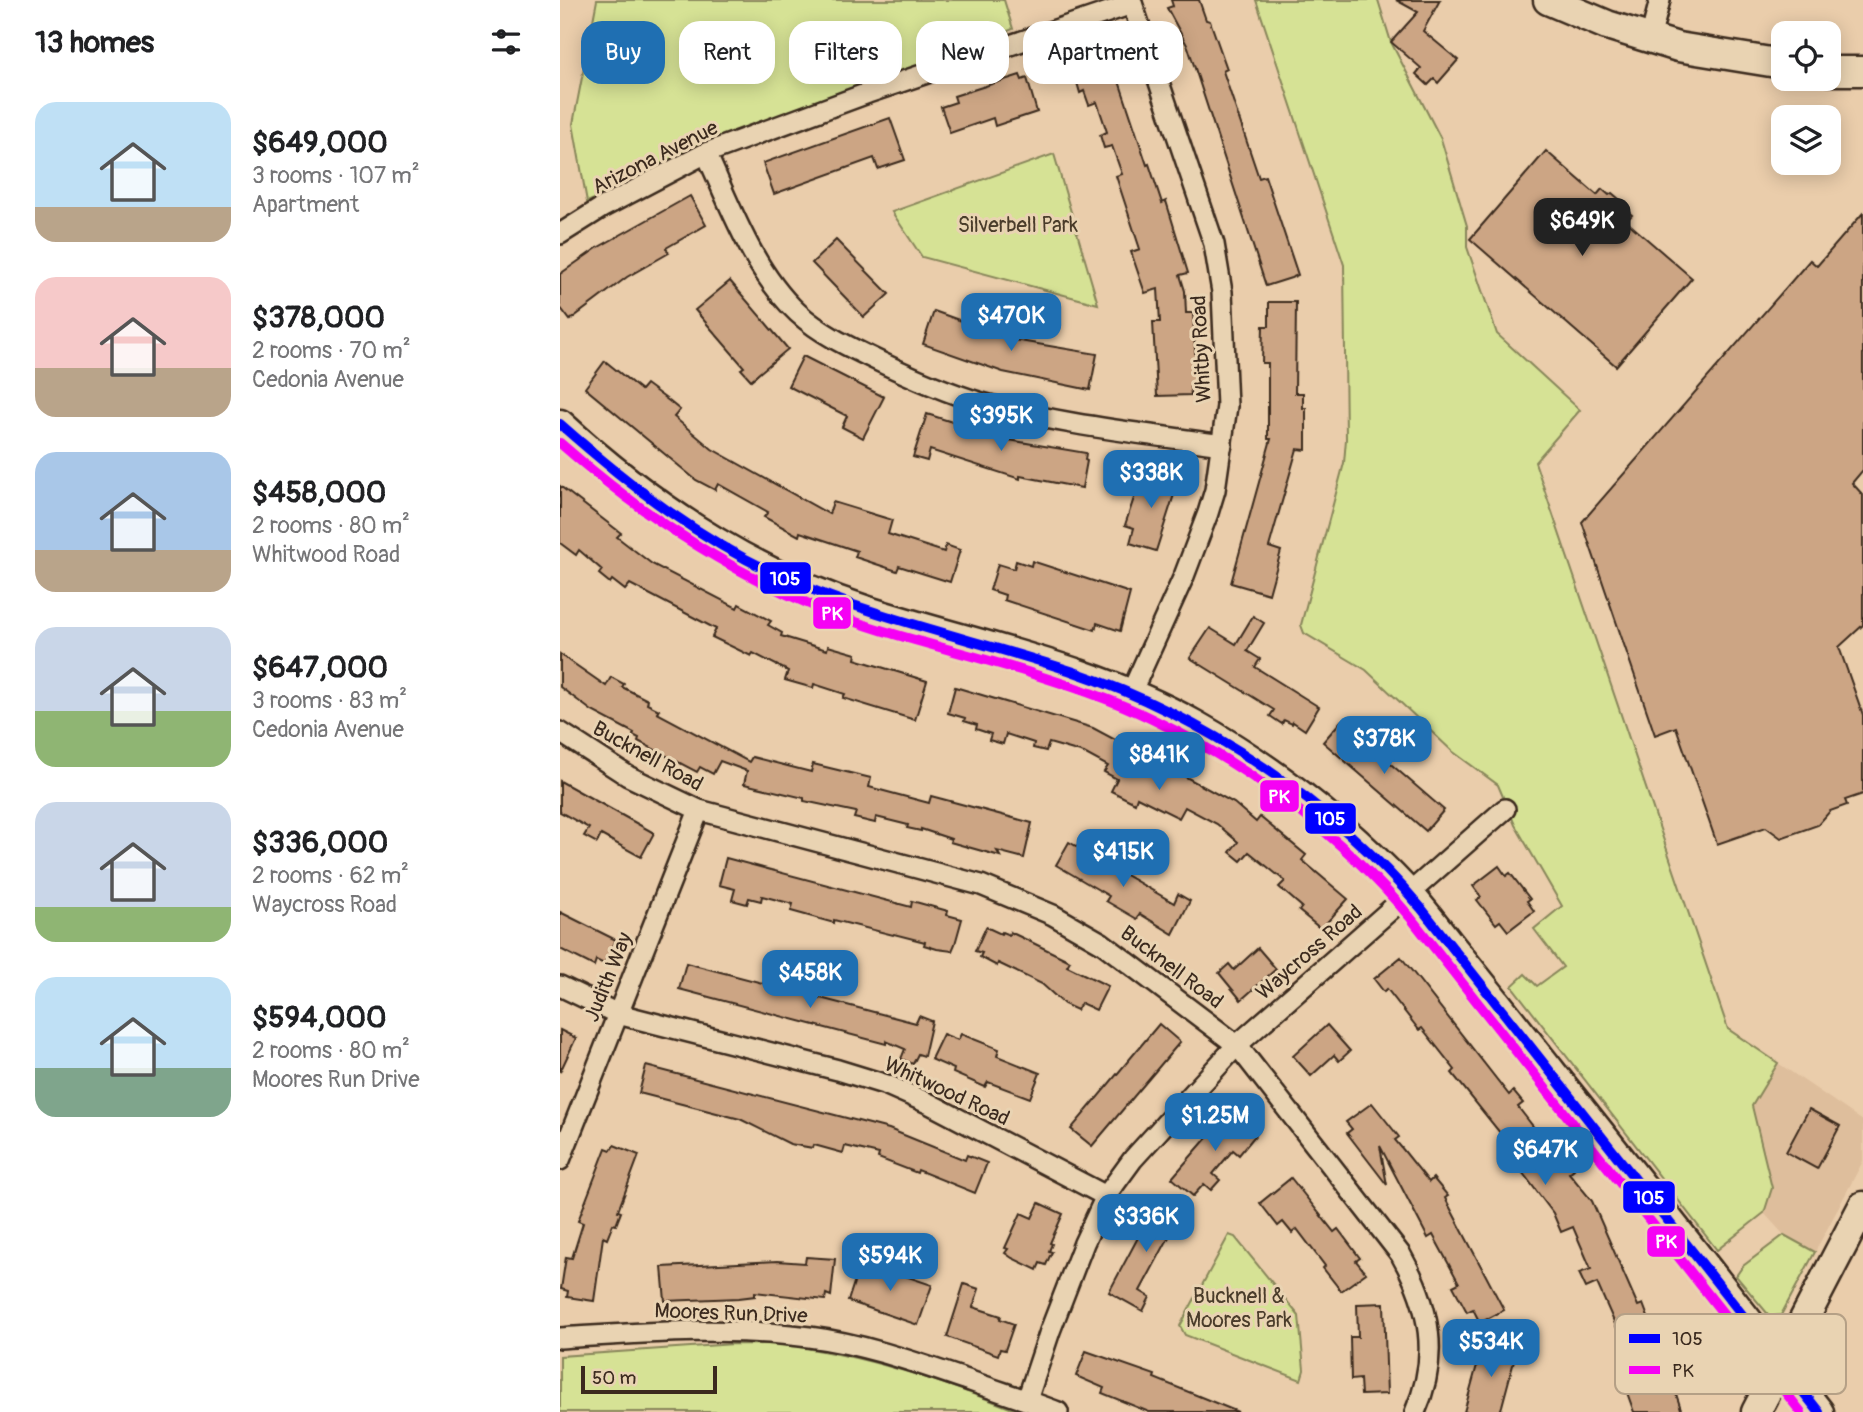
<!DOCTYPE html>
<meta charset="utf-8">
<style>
:root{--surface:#fff;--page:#f6f6f6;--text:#202124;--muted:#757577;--accent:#1f6fb2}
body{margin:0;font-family:Pangolin,sans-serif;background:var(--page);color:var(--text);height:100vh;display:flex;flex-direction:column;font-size:26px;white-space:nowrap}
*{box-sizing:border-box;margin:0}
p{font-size:23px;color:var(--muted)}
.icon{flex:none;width:38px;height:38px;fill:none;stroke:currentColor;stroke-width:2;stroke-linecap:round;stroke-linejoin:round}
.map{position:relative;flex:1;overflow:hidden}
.details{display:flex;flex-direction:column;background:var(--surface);width:560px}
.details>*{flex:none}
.top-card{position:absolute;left:21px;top:21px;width:665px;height:63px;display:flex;gap:14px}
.tools{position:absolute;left:1211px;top:21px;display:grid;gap:14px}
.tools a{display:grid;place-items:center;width:70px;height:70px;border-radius:14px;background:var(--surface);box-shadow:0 4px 18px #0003;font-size:35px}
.scale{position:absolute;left:21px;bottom:18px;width:136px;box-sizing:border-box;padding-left:7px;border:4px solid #3b2a1e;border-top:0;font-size:19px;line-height:24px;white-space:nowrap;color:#3b2a1e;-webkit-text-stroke:5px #e9d3b2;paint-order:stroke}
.price{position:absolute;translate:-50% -60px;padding:0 16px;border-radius:14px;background:var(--accent);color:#fff;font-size:23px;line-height:46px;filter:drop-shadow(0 2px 4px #0008)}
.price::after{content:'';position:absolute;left:50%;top:42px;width:21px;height:16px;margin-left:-10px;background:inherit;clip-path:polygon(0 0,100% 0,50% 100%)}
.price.on{background:#222;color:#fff}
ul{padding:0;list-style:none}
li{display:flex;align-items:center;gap:21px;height:175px;padding:0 35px}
li span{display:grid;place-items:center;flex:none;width:196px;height:140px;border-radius:21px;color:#555}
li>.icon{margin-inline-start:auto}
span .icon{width:84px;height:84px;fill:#fffc;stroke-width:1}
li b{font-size:30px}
h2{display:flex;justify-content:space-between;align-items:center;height:84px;padding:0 35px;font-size:30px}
.tag{padding:0 24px;border-radius:21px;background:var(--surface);box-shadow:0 4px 18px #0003;font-size:24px;line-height:63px}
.tag.on{background:var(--accent);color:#fff}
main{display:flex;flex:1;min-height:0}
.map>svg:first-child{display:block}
</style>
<main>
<section class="details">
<h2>13 homes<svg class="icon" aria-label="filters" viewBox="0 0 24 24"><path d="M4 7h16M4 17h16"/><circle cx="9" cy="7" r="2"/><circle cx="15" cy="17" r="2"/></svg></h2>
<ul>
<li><span style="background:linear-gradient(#bfe0f5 75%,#b9a48a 0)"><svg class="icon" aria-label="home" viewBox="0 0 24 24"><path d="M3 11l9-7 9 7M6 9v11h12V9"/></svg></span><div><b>$649,000</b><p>3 rooms · 107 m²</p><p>Apartment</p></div></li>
<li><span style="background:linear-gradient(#f6c9c9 65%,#b9a48a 0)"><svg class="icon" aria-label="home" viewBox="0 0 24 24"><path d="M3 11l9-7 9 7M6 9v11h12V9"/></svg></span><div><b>$378,000</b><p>2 rooms · 70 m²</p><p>Cedonia Avenue</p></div></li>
<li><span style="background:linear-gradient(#a9c7e8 70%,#b9a48a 0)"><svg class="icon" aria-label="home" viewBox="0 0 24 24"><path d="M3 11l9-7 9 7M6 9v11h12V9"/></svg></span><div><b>$458,000</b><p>2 rooms · 80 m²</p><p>Whitwood Road</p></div></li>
<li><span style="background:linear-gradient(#c9d6e8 60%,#8fb573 0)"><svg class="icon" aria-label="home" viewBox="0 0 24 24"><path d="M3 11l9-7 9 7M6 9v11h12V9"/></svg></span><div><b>$647,000</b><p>3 rooms · 83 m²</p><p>Cedonia Avenue</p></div></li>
<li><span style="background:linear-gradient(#c9d6e8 75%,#8fb573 0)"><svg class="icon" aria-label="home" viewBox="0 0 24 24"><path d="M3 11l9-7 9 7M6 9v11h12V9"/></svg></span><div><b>$336,000</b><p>2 rooms · 62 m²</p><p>Waycross Road</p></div></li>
<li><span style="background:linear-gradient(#bfe0f5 65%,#7fa58c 0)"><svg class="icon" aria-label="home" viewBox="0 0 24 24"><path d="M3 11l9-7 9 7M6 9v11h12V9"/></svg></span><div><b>$594,000</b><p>2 rooms · 80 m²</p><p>Moores Run Drive</p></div></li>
</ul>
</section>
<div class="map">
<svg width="1303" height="1412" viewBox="0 0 1303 1412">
<rect width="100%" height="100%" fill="#eacdab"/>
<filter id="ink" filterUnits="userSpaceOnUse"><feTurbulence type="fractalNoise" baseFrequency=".0143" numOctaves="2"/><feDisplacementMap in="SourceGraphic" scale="14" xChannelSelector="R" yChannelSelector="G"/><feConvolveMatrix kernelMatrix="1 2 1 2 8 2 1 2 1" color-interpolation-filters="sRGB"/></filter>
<g filter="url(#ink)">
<!-- built -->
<polygon fill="#debe9c" points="1218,1063 1303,1121 1303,1161 1255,1252 1224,1235 1204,1213 1212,1188 1192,1105"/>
<!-- green -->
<g fill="#d6e295" stroke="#88865a" stroke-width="2">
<polygon points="37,0 444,0 453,29 27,202 13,124"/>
<polygon points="696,0 818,0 831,42 881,139 907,226 907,247 937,334 1020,410 975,462 1168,1029 1218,1063 1192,1106 1212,1188 1204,1213 1157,1250 952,986 965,974 977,986 1003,967 974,929 1002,906 955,825 938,785 892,751 806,670 744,633 741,625 784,463 786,439 784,265"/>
<polygon points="494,154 538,304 362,257 332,212"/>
<polygon points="669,1235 675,1237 739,1316 744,1370 741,1380 625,1335 620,1326"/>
<polygon points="1224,1235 1255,1252 1221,1315 1214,1316 1212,1319 1176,1276 1183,1266"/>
<path d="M174 1344C190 1345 206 1343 222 1345 303 1354 384 1382 460 1412H0V1356Z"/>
</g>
<!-- building -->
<g fill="#cca584" stroke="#3b2a1e" stroke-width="2">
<polygon points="611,0 639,0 646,20 650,21 667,69 663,71 699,178 705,176 738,275 731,278 706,286 628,47 607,8 613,6"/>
<polygon points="836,0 880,0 863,31 898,60 878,83 874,79 868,85 856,74 861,68 831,42 858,12"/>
<polygon points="549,51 587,165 589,164 602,203 606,201 628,273 620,275 625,291 626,313 633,313 637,386 630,387 631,395 597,396 593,322 600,322 598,289 585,293 571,252 580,249 556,176 562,174 552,146 544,148 540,135 547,132 537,102 529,105 524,91 520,93 516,79 518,78 513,64"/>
<polygon points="460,75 462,80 467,78 477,112 435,126 433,118 390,133 381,107 396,102 394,96"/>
<polygon points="330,118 345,160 318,169 314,158 214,194 203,163"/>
<polygon points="986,151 1037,195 1042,189 1049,195 1052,193 1066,205 1064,208 1072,215 1066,221 1132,278 1056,366 910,239"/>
<polygon points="130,196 146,225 106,248 109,253 67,277 10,320 0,307 0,274 37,248"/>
<polygon points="1303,213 1303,470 1292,483 1303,495 1303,625 1279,647 1303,715 1303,794 1285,800 1287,805 1270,811 1258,825 1221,838 1206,827 1157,844 1116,727 1095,735 1022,522 1250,260 1257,266"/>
<polygon points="276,240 329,294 304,317 252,263"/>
<polygon points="170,281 228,349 191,380 181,369 184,367 135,310"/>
<polygon points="709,302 736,302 735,393 743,393 743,408 746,408 746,450 737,449 709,547 721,551 709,594 671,583 711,439 708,439 708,363 702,363 703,326 709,326"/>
<polygon points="374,311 454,340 537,354 530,390 443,372 363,344"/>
<polygon points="243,356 324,397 303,438 282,427 287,416 228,386"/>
<polygon points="45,361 81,390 86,384 109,401 120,410 114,417 152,449 269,514 273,502 332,520 328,534 384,552 386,545 400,550 390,582 339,566 337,571 295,557 297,551 240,532 239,536 204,517 208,512 158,484 155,490 136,480 25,388"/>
<polygon points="367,414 449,440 526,453 525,460 527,461 522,488 460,476 460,479 370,450 367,461 353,457"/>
<polygon points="589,471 619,479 596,551 570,543 574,528 565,525 579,483 585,485"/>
<polygon points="0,486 61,533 57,537 92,564 177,608 179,604 211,621 208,625 222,633 221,636 267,650 268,646 296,654 295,659 367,681 355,720 283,698 285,694 254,684 253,688 225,680 228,671 193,653 191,656 152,637 156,629 70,584 65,590 52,580 50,583 39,574 42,570 19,550 16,555 0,543"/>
<polygon points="456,561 471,566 472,561 570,593 560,631 537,623 535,630 444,600 445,595 430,590 438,564 454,569"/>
<polygon points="693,616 704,623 687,651 700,659 695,667 759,707 745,730 733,722 732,724 724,720 722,724 710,716 714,710 630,658 650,628 676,644"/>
<polygon points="0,654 46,686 51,677 64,684 62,687 88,700 87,704 99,710 97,713 189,762 192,757 251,772 253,764 311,778 309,787 369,803 371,796 472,823 464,858 437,851 440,856 390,842 391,839 361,829 361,831 347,828 348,825 316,817 315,823 294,818 296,812 244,801 244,798 184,784 187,771 160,761 153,774 140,767 137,772 78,741 79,738 73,735 74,733 32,711 0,687"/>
<polygon points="395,687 533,728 559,742 562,737 595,755 615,766 613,770 674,803 696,822 700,817 746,855 742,860 788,899 761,929 739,911 742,907 719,887 725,881 689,852 681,861 670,852 678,842 657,824 625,807 619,818 577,797 575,803 551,791 557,779 544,772 548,766 524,753 489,743 486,751 473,748 474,743 446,734 443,744 429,740 431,734 416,729 417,725 404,721 405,718 388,713"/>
<polygon points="781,721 884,810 866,831 763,742"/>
<polygon points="0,781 94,833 81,857 41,835 37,843 24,836 29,828 0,812"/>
<polygon points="509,842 614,903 618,894 630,901 613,934 580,914 577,919 546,901 549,896 496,865"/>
<polygon points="166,858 351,907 352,901 388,911 387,915 402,919 395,944 392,951 377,949 364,945 365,942 334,934 333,935 274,920 274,923 231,911 233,904 202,896 201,901 189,898 187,904 172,900 175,889 159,885"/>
<polygon points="939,866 946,876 950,873 970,899 967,901 974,911 948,931 940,921 936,924 917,900 921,897 913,886"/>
<polygon points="0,912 56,940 44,964 36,960 34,966 0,949"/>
<polygon points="426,927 441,934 442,932 449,935 450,932 469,941 510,961 507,966 548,986 536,1010 521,1003 517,1010 504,1004 482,984 438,963 437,966 420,957 422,953 415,951"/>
<polygon points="698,948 716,969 681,1000 659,973 669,964 674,970"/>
<polygon points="841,957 949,1095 953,1091 963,1103 958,1107 986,1143 990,1141 1014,1169 1009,1173 1032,1201 1078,1306 1083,1304 1100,1349 1094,1351 1106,1387 1113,1385 1122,1412 1074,1412 1065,1387 1069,1386 1064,1370 1068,1369 1066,1361 1069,1360 1063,1342 1037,1283 1026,1288 1019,1273 1031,1269 1013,1227 1001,1232 993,1213 944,1148 949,1144 892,1073 895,1070 862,1028 859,1030 827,989 824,992 814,979"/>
<polygon points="126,963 356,1023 359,1016 372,1021 364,1056 358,1054 353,1064 341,1059 345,1049 326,1041 326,1044 119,989"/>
<polygon points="599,1024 620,1042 532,1146 511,1129"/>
<polygon points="767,1025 790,1051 779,1061 774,1055 751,1076 733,1056"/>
<polygon points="0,1030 16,1038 0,1072"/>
<polygon points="383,1034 398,1040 401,1034 439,1049 437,1056 480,1073 470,1098 428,1082 425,1087 393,1073 394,1069 371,1059"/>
<polygon points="86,1066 329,1129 405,1160 407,1155 427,1163 415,1193 358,1170 357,1173 318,1158 319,1154 285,1146 283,1153 254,1145 253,1148 230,1144 180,1119 79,1093"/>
<polygon points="812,1103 839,1137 835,1140 845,1152 869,1182 873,1178 888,1196 885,1198 944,1310 920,1323 913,1309 907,1312 893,1286 899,1283 873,1235 868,1238 820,1146 827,1185 787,1133 792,1129 786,1122"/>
<polygon points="672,1109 698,1132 679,1155 673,1150 653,1174 660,1180 651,1190 644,1184 633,1196 612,1178"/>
<polygon points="1249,1109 1280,1126 1257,1169 1226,1152"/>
<polygon points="54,1145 79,1155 58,1211 61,1212 56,1225 53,1224 47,1239 43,1237 34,1301 7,1297 8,1291 1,1289 6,1257 12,1258 23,1223 18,1221 46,1148 51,1150"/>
<polygon points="731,1178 774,1232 778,1229 800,1258 796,1261 806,1273 784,1289 781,1291 763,1268 765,1266 737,1229 732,1233 723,1222 718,1226 700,1203"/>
<polygon points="599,1198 623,1211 580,1291 590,1297 583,1311 549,1292"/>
<polygon points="479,1203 503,1214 490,1243 492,1244 489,1251 492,1252 489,1258 486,1265 480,1263 477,1270 452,1258 445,1253 448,1249 445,1248 461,1213 472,1218"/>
<polygon points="246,1257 275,1259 271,1296 266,1294 265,1300 195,1292 195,1296 179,1298 105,1301 102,1267 217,1261 245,1263"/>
<polygon points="301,1261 372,1285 358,1325 288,1301"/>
<polygon points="404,1284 419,1289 413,1307 441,1316 440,1319 454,1324 445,1350 440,1349 438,1355 387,1337"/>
<polygon points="824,1303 827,1394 801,1395 800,1379 791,1380 790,1337 798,1337 797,1304"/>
<polygon points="924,1340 957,1350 942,1406 940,1412 904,1412"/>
<polygon points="526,1351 595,1375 594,1378 678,1412 589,1412 542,1393 544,1388 516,1376"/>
</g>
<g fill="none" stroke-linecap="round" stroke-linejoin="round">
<!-- street casing -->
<g stroke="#3b2a1e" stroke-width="24">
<g id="street">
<polyline points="571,0 654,244 662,292 667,406 655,490 648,513 624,576 571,693"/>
<polyline points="1090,39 1100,0"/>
<path d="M146 153C171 207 193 271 238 313 260 333 287 346 314 359 349 376 385 392 422 403 500 425 582 433 662 445"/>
<polyline points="0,234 43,207 146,153 308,93 572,4"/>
<path d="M0 732 68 776 139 810 421 885 493 915 542 943 677 1045 841 1255C870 1307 880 1356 855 1412"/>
<polyline points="0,986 58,1014 278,1070 327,1085 370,1104 546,1196"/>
<polyline points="0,1160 139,810"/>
<path d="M0 1338C82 1333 167 1326 249 1337 305 1344 360 1364 413 1382 441 1392 470 1401 498 1412"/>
<polyline points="467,1400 490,1331 524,1243 546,1196 573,1159 677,1045 945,809"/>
</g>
</g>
<!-- secondary casing -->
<g stroke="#3b2a1e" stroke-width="33">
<g id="secondary">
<polyline points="988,0 1047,25 1118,47 1223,64"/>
<polyline points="1269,71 1303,71"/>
<path d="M0 424C90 507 191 574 308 611 418 646 534 668 635 725 713 769 787 828 849 894 865 912 880 932 895 951 928 992 961 1033 993 1074 1083 1186 1171 1299 1259 1412"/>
<polyline points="1196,1412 1303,1206"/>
</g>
</g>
<!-- street -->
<use href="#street" stroke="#e9d3b2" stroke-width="19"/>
<!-- secondary -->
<use href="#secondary" stroke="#e9d3b2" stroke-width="28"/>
<!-- bus-1 casing -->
<g stroke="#e9d3b2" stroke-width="16">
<path id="bus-1" d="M0 424C69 485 142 542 227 579 319 620 418 640 514 672 644 716 772 802 861 908L1259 1412"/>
</g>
<!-- bus-2 casing -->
<g stroke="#e9d3b2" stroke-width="16">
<path id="bus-2" d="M0 443C77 511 161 567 256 607 326 636 402 651 473 674 514 687 554 700 592 719 688 765 781 835 850 917L1241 1412"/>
</g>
<!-- bus-1 -->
<use href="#bus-1" stroke="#00f" stroke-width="10"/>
<!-- bus-2 -->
<use href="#bus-2" stroke="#f502f4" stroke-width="10"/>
</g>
</g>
<g text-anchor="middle" stroke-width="6" stroke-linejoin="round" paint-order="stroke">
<!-- street labels -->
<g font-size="21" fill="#3b2a1e" stroke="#e9d3b2">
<text transform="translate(95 157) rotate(-27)" y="7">Arizona Avenue</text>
<text transform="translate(641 349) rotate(-93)" y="7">Whitby Road</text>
<text transform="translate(88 756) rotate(29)" y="7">Bucknell Road</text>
<text transform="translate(749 952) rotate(-41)" y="7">Waycross Road</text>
<text transform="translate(612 967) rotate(37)" y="7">Bucknell Road</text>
<text transform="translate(48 977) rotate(-68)" y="7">Judith Way</text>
<text transform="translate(387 1091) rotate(25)" y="7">Whitwood Road</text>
<text transform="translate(171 1313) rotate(2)" y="7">Moores Run Drive</text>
</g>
<!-- park labels -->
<g font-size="21" fill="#4a3c2a" stroke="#e9d3b2">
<text x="458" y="232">Silverbell Park</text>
<text x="679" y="1303">Bucknell &amp;<tspan x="679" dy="24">Moores Park</tspan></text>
</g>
</g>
<!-- legend -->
<rect x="1055" y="1314" width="231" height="80" rx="10" fill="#e9d3b2" stroke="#b5a086" stroke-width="2"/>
<rect x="1069" y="1334" width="31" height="9" fill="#00f"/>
<rect x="1069" y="1366" width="31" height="8" fill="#f502f4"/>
<g font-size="19" fill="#3b2a1e">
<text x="1112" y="1345">105</text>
<text x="1112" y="1377">PK</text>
</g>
<g stroke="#e9d3b2" stroke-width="2.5">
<rect x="199" y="561" width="53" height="34" rx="7" fill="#00f"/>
<rect x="252" y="596" width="40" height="34" rx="7" fill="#f502f4"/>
<rect x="699" y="779" width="41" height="34" rx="7" fill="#f502f4"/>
<rect x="744" y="802" width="53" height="33" rx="7" fill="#00f"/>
<rect x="1062" y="1180" width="54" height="34" rx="7" fill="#00f"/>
<rect x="1086" y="1225" width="40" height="33" rx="7" fill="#f502f4"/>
</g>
<g font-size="19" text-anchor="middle" font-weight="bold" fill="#fff">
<text x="225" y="585">105</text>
<text x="272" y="620">PK</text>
<text x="719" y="803">PK</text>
<text x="770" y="825">105</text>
<text x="1089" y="1204">105</text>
<text x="1106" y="1248">PK</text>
</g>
</svg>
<div class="tools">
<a><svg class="icon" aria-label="locate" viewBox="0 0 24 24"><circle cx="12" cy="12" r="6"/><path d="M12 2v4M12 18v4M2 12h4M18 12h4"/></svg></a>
<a><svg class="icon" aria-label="layers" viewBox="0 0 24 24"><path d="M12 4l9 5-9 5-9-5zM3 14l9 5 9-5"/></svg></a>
</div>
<div class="scale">50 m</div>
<b class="price on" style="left:1022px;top:258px">$649K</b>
<b class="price" style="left:451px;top:353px">$470K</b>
<b class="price" style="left:441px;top:453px">$395K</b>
<b class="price" style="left:591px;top:510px">$338K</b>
<b class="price" style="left:824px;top:776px">$378K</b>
<b class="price" style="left:599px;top:792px">$841K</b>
<b class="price" style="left:563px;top:889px">$415K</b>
<b class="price" style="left:250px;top:1010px">$458K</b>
<b class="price" style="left:655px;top:1153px">$1.25M</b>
<b class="price" style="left:985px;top:1187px">$647K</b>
<b class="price" style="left:586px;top:1254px">$336K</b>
<b class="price" style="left:330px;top:1293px">$594K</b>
<b class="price" style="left:931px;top:1379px">$534K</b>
<div class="top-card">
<a class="tag on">Buy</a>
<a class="tag">Rent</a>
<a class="tag">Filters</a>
<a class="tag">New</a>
<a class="tag">Apartment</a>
</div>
</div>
</main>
